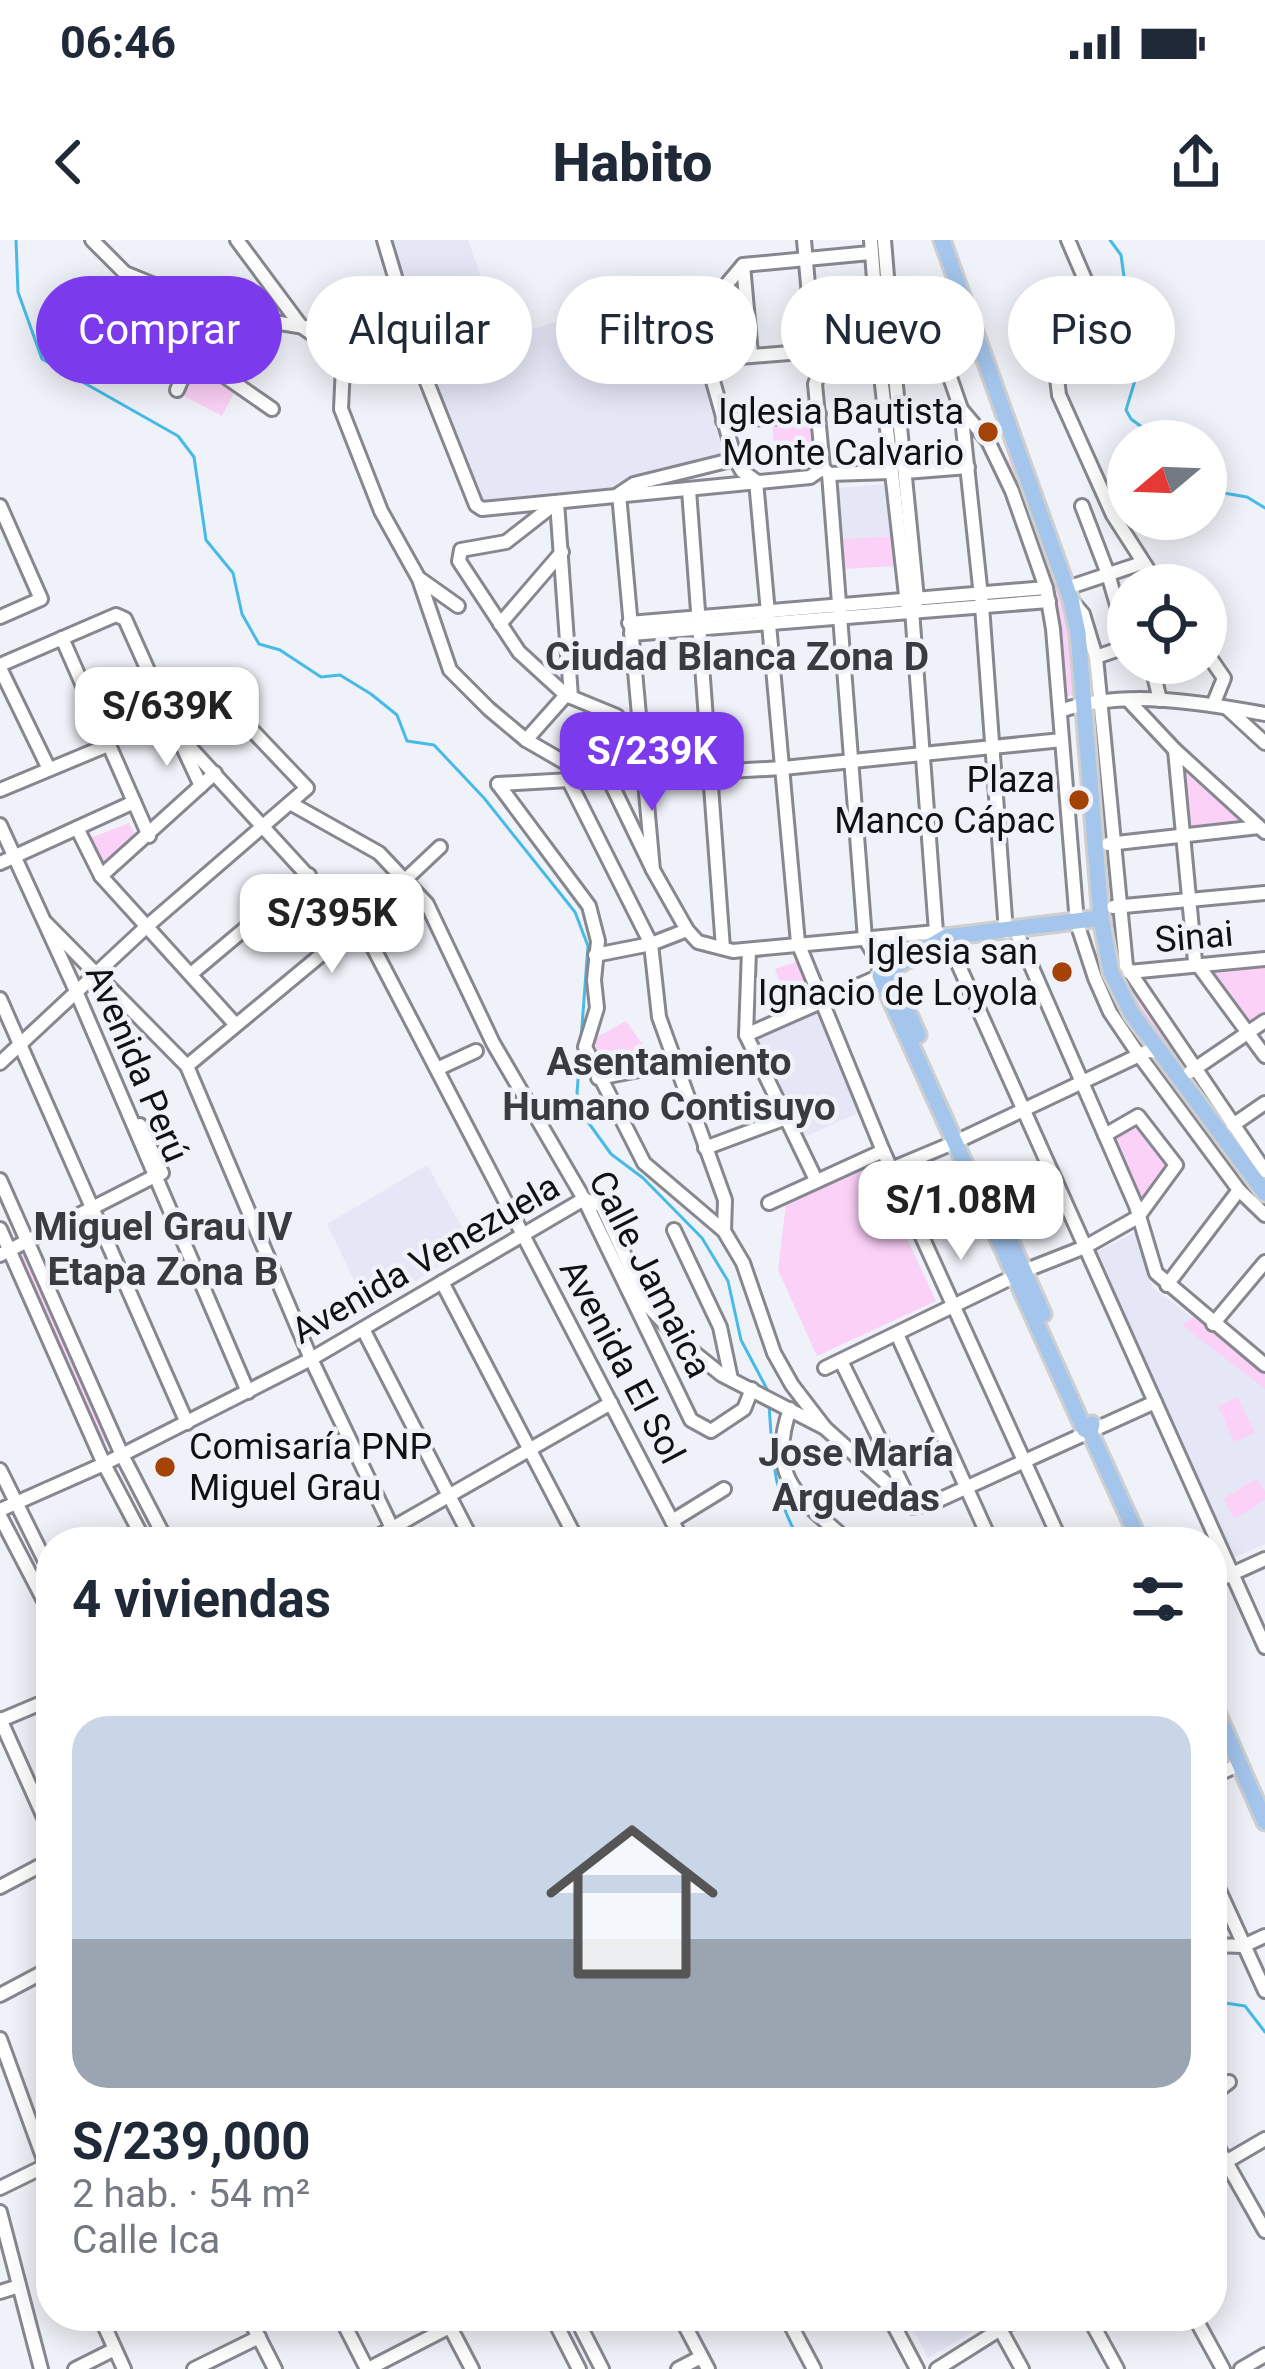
<!DOCTYPE html>
<html lang="es">
<meta charset="utf-8">
<style>
:root{--surface:#fff;--page:#f2f2f3;--text:#1f2937;--muted:#747a83;--accent:#7c3aed}
body{margin:0;font-family:Roboto,sans-serif;background:var(--page);color:var(--text);height:100vh;display:flex;flex-direction:column;font-size:45px;white-space:nowrap}
*{box-sizing:border-box;margin:0}
p{font-size:39px;color:var(--muted)}
.icon{flex:none;width:66px;height:66px;fill:none;stroke:currentColor;stroke-width:2;stroke-linecap:round;stroke-linejoin:round}
.map{position:relative;flex:1;overflow:hidden}
.drawer{position:absolute;left:36px;top:1287px;width:1191px;height:804px;display:flex;flex-direction:column;background:var(--surface);border-radius:48px;box-shadow:0 6px 30px #0003}
.drawer>*{flex:none}
.hud{position:absolute;left:36px;top:36px;width:1194px;height:108px;display:flex;gap:24px}
.needle{width:78px;rotate:251deg}
.controls{position:absolute;left:1107px;top:180px;display:grid;gap:24px}
.controls a{display:grid;place-items:center;width:120px;height:120px;border-radius:50%;background:var(--surface);box-shadow:0 6px 30px #0003;font-size:60px}
.price{position:absolute;translate:-50% -102px;padding:0 27px;border-radius:24px;background:#fff;color:#222;font-size:39px;line-height:78px;filter:drop-shadow(0 3px 6px #0008)}
.price::after{content:'';position:absolute;left:50%;top:72px;width:36px;height:27px;margin-left:-18px;background:inherit;clip-path:polygon(0 0,100% 0,50% 100%)}
.price.on{background:var(--accent);color:#fff}
ul{padding:0;list-style:none}
li{display:grid;align-content:center;gap:24px;height:636px;padding:0 36px}
li span{display:grid;place-items:center;height:372px;border-radius:36px;color:#555}
li>.icon{margin-inline-start:auto}
span .icon{width:216px;height:216px;fill:#fffc;stroke-width:1}
li b{font-size:51px}
h2{display:flex;justify-content:space-between;align-items:center;height:144px;padding:0 36px;font-size:51px}
.chip{padding:0 42px;border-radius:54px;background:var(--surface);box-shadow:0 6px 30px #0003;font-size:42px;line-height:108px}
.chip.on{background:var(--accent);color:#fff}
.status{display:flex;justify-content:space-between;align-items:center;height:84px;padding:0 60px;background:var(--surface);direction:ltr}
.status svg{height:33px;fill:currentColor}
header{display:flex;justify-content:space-between;align-items:center;height:156px;padding:0 36px;background:var(--surface);font-size:54px;font-weight:800}
.map>svg:first-child{display:block}
</style>
<div class="status"><b>06:46</b><svg viewBox="0 0 49 12"><path d="M0 12V9h3v3zM5 12V6h3v6zM10 12V3h3v9zM15 12V0h3v12zM26 1h20v11H26zM47 4h2v5h-2z"/></svg></div>
<header><svg class="icon" aria-label="back" viewBox="0 0 24 24"><path d="M15 5l-7 7 7 7"/></svg>Habito<svg class="icon" aria-label="share" viewBox="0 0 24 24"><path d="M12 15V3M7 8l5-5 5 5M5 13v7h14v-7"/></svg></header>
<div class="map">
<svg width="1265" height="2129" viewBox="0 0 1265 2129">
<rect width="100%" height="100%" fill="#f0f2f9"/>
<!-- built -->
<g fill="#e5e7f6">
<polygon points="391,0 468,0 503,99 591,70 605,112 688,86 730,212 606,249 481,262 432,135"/>
<polygon points="888,244 894,296 840,299 837,248"/>
<polygon points="817,771 861,872 802,898 765,808 758,809 755,800"/>
<polygon points="427,925 472,1005 369,1071 327,984"/>
<polygon points="1136,992 1153,1048 1265,1132 1265,1304 1235,1317 1230,1315 1094,1013"/>
<polygon points="906,2076 999,2076 928,2118"/>
</g>
<!-- green -->
<g fill="#fcd1f8">
<polygon points="194,130 235,151 222,176 182,155"/>
<polygon points="814,180 816,210 775,214 772,184"/>
<path d="M1006 220H1012C1041 298 1072 371 1075 455L1066 456 1055 357Z"/>
<polygon points="894,296 897,326 842,329 840,299"/>
<polygon points="1178,526 1245,585 1185,590"/>
<polygon points="129,583 138,600 104,629 90,598"/>
<polygon points="1112,674 1122,729 1186,826 1184,830 1135,770 1120,743 1108,676"/>
<polygon points="799,721 811,759 788,767 775,729"/>
<polygon points="1265,726 1265,774 1249,785 1210,731"/>
<polygon points="626,781 643,805 599,827 588,802"/>
<polygon points="1137,883 1168,925 1142,962 1112,897"/>
<polygon points="881,917 904,970 896,975 936,1061 817,1116 778,1030 786,963"/>
<polygon points="23,1009 110,1197 109,1203 98,1200 16,1011"/>
<polygon points="1193,1077 1265,1132 1265,1149 1182,1085"/>
<polygon points="1238,1157 1255,1193 1234,1202 1218,1166"/>
<polygon points="1257,1238 1265,1251 1265,1260 1235,1279 1223,1259"/>
</g>
<g fill="none" stroke-linecap="round" stroke-linejoin="round">
<!-- stream -->
<g stroke="#47bae6" stroke-width="3">
<polyline points="16,0 18,52 42,119 178,196 194,217 206,300 233,333 242,374 259,404 280,410 321,437 340,435 371,454 397,475 407,501 434,505 484,558 575,672 588,706 577,853 588,882 611,914 643,938 702,998 728,1041 741,1100 769,1153"/>
<polyline points="1110,0 1121,15 1134,108 1136,137 1126,170 1131,179 1161,201"/>
<polyline points="1206,250 1247,257 1265,268"/>
<path d="M769 1163C772 1212 773 1259 801 1302"/>
<polyline points="1212,1761 1245,1766 1265,1792"/>
</g>
<!-- minor casing -->
<g stroke="#87888f" stroke-width="18">
<g id="minor">
<polyline points="92,0 125,33 152,44 280,83 365,97 392,110 424,135"/>
<polyline points="237,0 301,86 337,111 343,126 341,169 381,271 419,339 450,430 489,469 526,500 564,522 610,519 634,528"/>
<polyline points="384,0 425,137 476,265 482,269 810,237 823,228"/>
<polyline points="871,0 876,65 890,73 912,71 920,81"/>
<polyline points="884,0 890,73"/>
<polyline points="1068,0 1102,79 1067,101 1057,138 1059,155 1113,275 1158,345"/>
<polyline points="743,25 751,114"/>
<polyline points="152,45 203,121 272,169"/>
<polyline points="890,85 917,359 912,370 936,692"/>
<polyline points="876,92 907,364"/>
<polyline points="704,120 814,111 804,0"/>
<polyline points="177,150 196,107"/>
<polyline points="961,169 982,366 1006,692"/>
<polyline points="723,181 819,174"/>
<polyline points="735,219 696,81 743,25 870,13"/>
<polyline points="823,228 815,144 824,119 899,81 927,84 934,91 961,169 988,201 1012,251 1046,348 1053,389 1077,683 1095,738 1110,772 1139,815 1239,950 1265,975"/>
<polyline points="824,229 829,234 891,232"/>
<polyline points="905,232 968,227"/>
<polyline points="829,234 865,699 879,722 890,731"/>
<polyline points="689,250 723,708"/>
<polyline points="557,262 571,457"/>
<polyline points="556,263 506,302 461,310 459,321 519,412 566,455 617,476 638,533"/>
<polyline points="0,266 41,359 0,377"/>
<polyline points="1082,266 1108,334 1128,403"/>
<polyline points="420,339 458,366"/>
<polyline points="1067,348 1142,323"/>
<polyline points="1071,360 1083,374 1096,417 1126,726 1265,931"/>
<polyline points="629,383 1046,348"/>
<polyline points="500,384 562,312"/>
<polyline points="631,394 1049,361"/>
<polyline points="62,398 149,596"/>
<polyline points="1206,412 1224,438 1213,465"/>
<polyline points="1096,417 1128,406"/>
<polyline points="1151,423 1160,460"/>
<polyline points="0,425 116,375 125,379 175,491 373,707 683,1302"/>
<polyline points="0,428 49,529"/>
<polyline points="1129,461 1175,510 1265,592"/>
<polyline points="1227,468 1265,503"/>
<path d="M1060 471C1124 449 1199 462 1265 474"/>
<polyline points="526,500 566,455"/>
<polyline points="181,503 201,546"/>
<polyline points="1175,510 1195,721 1265,816"/>
<polyline points="609,539 653,630 687,690 698,702 733,711 936,692 946,697 1265,1407"/>
<polyline points="569,541 651,704 659,777 725,960 724,991"/>
<polyline points="498,544 589,666 598,701 594,740 597,768 585,807 644,923 724,991 743,1023 774,1113 792,1145 825,1188"/>
<polyline points="498,544 783,528 1062,500"/>
<polyline points="0,550 108,505"/>
<polyline points="290,563 379,613 427,664 493,803 584,959 691,1180 711,1191 744,1169 752,1149"/>
<polyline points="0,585 76,751 248,1152"/>
<polyline points="77,588 101,636 235,784"/>
<polyline points="1108,604 1259,587"/>
<polyline points="0,623 134,562"/>
<polyline points="653,630 619,254 634,244 735,219 742,231 756,241 798,703 883,911 1061,1302"/>
<polyline points="101,636 215,533"/>
<polyline points="1113,667 1265,653"/>
<polyline points="46,683 187,826 311,1119 392,1288"/>
<polyline points="1016,691 1136,966 1156,1033 1265,1125"/>
<polyline points="749,710 746,795 816,940"/>
<polyline points="595,715 651,704 687,690"/>
<polyline points="1129,732 1265,719"/>
<polyline points="191,734 309,635"/>
<polyline points="0,759 187,1183"/>
<polyline points="746,795 880,736 879,728"/>
<polyline points="0,823 145,688 307,548 211,447"/>
<polyline points="187,826 357,685 440,607"/>
<polyline points="437,829 476,811"/>
<polyline points="1190,832 1265,781"/>
<polyline points="598,838 675,823"/>
<polyline points="140,885 162,933"/>
<polyline points="1233,885 1265,863"/>
<polyline points="964,898 1148,811 1160,812"/>
<polyline points="705,908 786,878"/>
<polyline points="891,929 946,906"/>
<polyline points="0,940 122,1215 167,1302"/>
<polyline points="584,959 602,966 648,1066 687,1107 722,1135 825,1188 913,1267 930,1264 1155,1162"/>
<polyline points="769,963 883,911"/>
<polyline points="0,989 104,1224 145,1302"/>
<polyline points="674,990 720,1087 731,1139"/>
<polyline points="0,1015 153,937"/>
<polyline points="1024,1031 1085,1007 1138,977 1176,925 1138,876 1105,895"/>
<polyline points="442,1042 578,1302"/>
<polyline points="1167,1045 1239,950"/>
<polyline points="1213,1084 1265,1022"/>
<polyline points="363,1089 473,1302"/>
<polyline points="897,1094 991,1302"/>
<polyline points="841,1121 912,1265"/>
<polyline points="825,1128 1015,1036"/>
<path d="M790 1169C766 1239 800 1258 849 1302"/>
<polyline points="0,1230 51,1333"/>
<polyline points="0,1270 104,1224 311,1119 584,959"/>
<polyline points="0,1276 51,1374"/>
<polyline points="672,1281 724,1249"/>
<polyline points="368,1302 611,1163"/>
<polyline points="1212,1343 1265,1319"/>
<polyline points="0,1479 51,1593"/>
<polyline points="1,1480 51,1459"/>
<polyline points="1212,1537 1240,1524"/>
<polyline points="1212,1635 1265,1751"/>
<polyline points="0,1647 51,1620"/>
<polyline points="1212,1705 1243,1706 1265,1696"/>
<polyline points="0,1755 51,1728"/>
<polyline points="0,1799 51,1939"/>
<polyline points="1212,1855 1229,1842"/>
<polyline points="1212,1897 1265,1991"/>
<polyline points="1212,1930 1265,1899"/>
<polyline points="0,1948 51,1923"/>
<polyline points="0,1972 41,2129"/>
<polyline points="0,2052 19,2046"/>
<polyline points="100,2076 124,2129"/>
<polyline points="248,2076 275,2129"/>
<polyline points="340,2076 367,2129"/>
<polyline points="552,2076 579,2129"/>
<polyline points="575,2076 602,2129"/>
<polyline points="680,2076 708,2129"/>
<polyline points="786,2076 814,2129"/>
<polyline points="889,2076 917,2129"/>
<polyline points="1088,2076 1117,2129"/>
<polyline points="1194,2076 1223,2129"/>
<polyline points="450,2087 472,2129"/>
<polyline points="1000,2089 1022,2129"/>
<polyline points="75,2129 113,2110"/>
<polyline points="194,2129 259,2097"/>
<polyline points="368,2129 471,2076"/>
<polyline points="678,2129 701,2117"/>
<polyline points="937,2129 1021,2076"/>
<polyline points="1241,2129 1265,2115"/>
</g>
</g>
<!-- major casing -->
<g stroke="#cfcfd0" stroke-width="21">
<g id="major">
<polyline points="942,0 1071,360 1078,393 1101,678 1111,732 1132,774 1265,953"/>
<polyline points="890,731 918,795"/>
<polyline points="1004,987 1043,1074"/>
<polyline points="1092,1184 1090,1192 1140,1302"/>
<polyline points="1090,1192 1084,1189 880,736 946,697 1101,678"/>
<polyline points="1212,1461 1265,1582"/>
</g>
</g>
<!-- minor -->
<use href="#minor" stroke="#fff" stroke-width="12"/>
<!-- major -->
<use href="#major" stroke="#a4c5ec" stroke-width="15"/>
</g>
<!-- markers -->
<g fill="#a54205" stroke="#f0f2f9" stroke-width="4.5">
<circle cx="988" cy="192" r="12"/>
<circle cx="1079" cy="560" r="12"/>
<circle cx="1062" cy="732" r="12"/>
<circle cx="165" cy="1227" r="12"/>
</g>
<g text-anchor="middle" stroke-width="9" stroke-linejoin="round" paint-order="stroke">
<!-- poi labels -->
<g font-size="36" fill="#111113" stroke="#f0f2f9" text-anchor="end">
<text x="964" y="184">Iglesia Bautista<tspan x="964" dy="41">Monte Calvario</tspan></text>
<text x="1055" y="552">Plaza<tspan x="1055" dy="41">Manco Cápac</tspan></text>
<text x="1038" y="724">Iglesia san<tspan x="1038" dy="41">Ignacio de Loyola</tspan></text>
<text x="189" y="1219" text-anchor="start">Comisaría PNP<tspan x="189" dy="41">Miguel Grau</tspan></text>
</g>
<!-- street labels -->
<g font-size="36" fill="#111113" stroke="#f0f2f9">
<text transform="translate(1194 696) rotate(-5)" y="13">Sinai</text>
<text transform="translate(138 823) rotate(67)" y="13">Avenida Perú</text>
<text transform="translate(425 1018) rotate(-30)" y="13">Avenida Venezuela</text>
<text transform="translate(651 1034) rotate(63)" y="13">Calle Jamaica</text>
<text transform="translate(623 1121) rotate(62)" y="13">Avenida El Sol</text>
</g>
<!-- neighbourhood labels -->
<g font-size="39" font-weight="bold" fill="#3a3b41" stroke="#f0f2f9">
<text x="737" y="430">Ciudad Blanca Zona D</text>
<text x="669" y="835">Asentamiento<tspan x="669" dy="45">Humano Contisuyo</tspan></text>
<text x="163" y="1000">Miguel Grau IV<tspan x="163" dy="45">Etapa Zona B</tspan></text>
<text x="856" y="1226">Jose María<tspan x="856" dy="45">Arguedas</tspan></text>
</g>
</g>
</svg>
<div class="controls">
<a><svg class="needle" viewBox="-14 -14 28 28"><path d="M0-13l5 13h-10z" fill="#e53935"/><path d="M0 13l5-13h-10z" fill="#747a83"/></svg></a>
<a><svg class="icon" aria-label="locate" viewBox="0 0 24 24"><circle cx="12" cy="12" r="6"/><path d="M12 2v4M12 18v4M2 12h4M18 12h4"/></svg></a>
</div>
<b class="price" style="left:167px;top:529px">S/639K</b>
<b class="price on" style="left:652px;top:574px">S/239K</b>
<b class="price" style="left:332px;top:736px">S/395K</b>
<b class="price" style="left:961px;top:1023px">S/1.08M</b>
<div class="hud">
<a class="chip on">Comprar</a>
<a class="chip">Alquilar</a>
<a class="chip">Filtros</a>
<a class="chip">Nuevo</a>
<a class="chip">Piso</a>
</div>
<section class="drawer">
<h2>4 viviendas<svg class="icon" aria-label="filters" viewBox="0 0 24 24"><path d="M4 7h16M4 17h16"/><circle cx="9" cy="7" r="2"/><circle cx="15" cy="17" r="2"/></svg></h2>
<ul>
<li><span style="background:linear-gradient(#c9d6e8 60%,#9aa5b1 0)"><svg class="icon" aria-label="home" viewBox="0 0 24 24"><path d="M3 11l9-7 9 7M6 9v11h12V9"/></svg></span><div><b>S/239,000</b><p>2 hab. · 54 m²</p><p>Calle Ica</p></div></li>
</ul>
</section>
</div>
